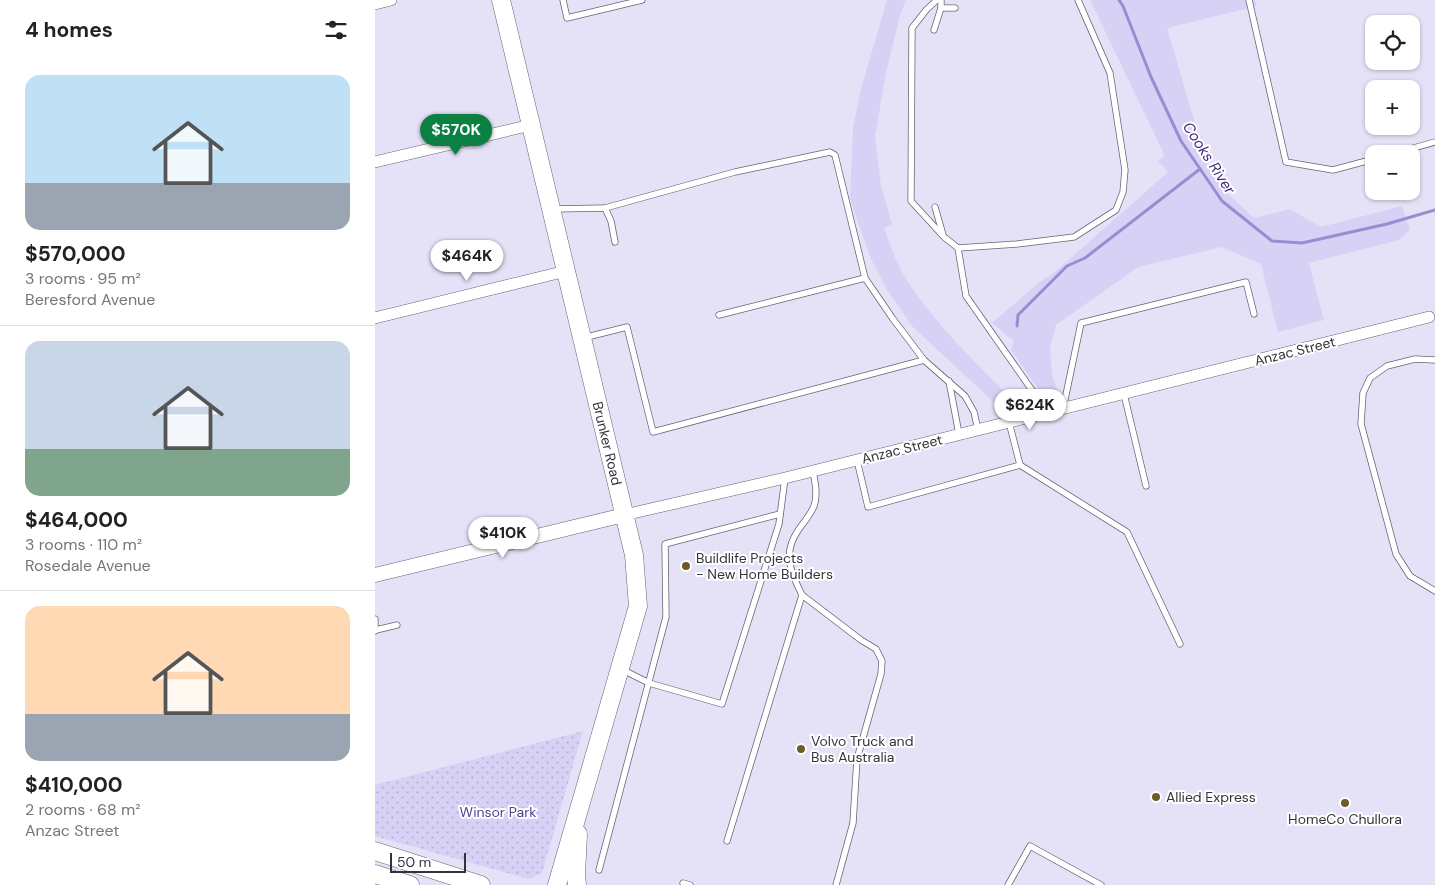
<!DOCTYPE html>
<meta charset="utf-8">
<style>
:root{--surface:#fff;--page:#f2f2f2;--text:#222;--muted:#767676;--line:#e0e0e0;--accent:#0b8043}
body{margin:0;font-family:"DM Sans",sans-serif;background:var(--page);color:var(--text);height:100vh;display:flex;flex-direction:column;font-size:19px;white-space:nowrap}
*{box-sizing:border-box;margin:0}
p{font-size:16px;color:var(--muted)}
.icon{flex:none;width:28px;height:28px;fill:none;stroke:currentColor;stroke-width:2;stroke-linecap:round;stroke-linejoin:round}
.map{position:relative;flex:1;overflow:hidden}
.drawer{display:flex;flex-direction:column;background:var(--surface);width:375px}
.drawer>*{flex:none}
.controls{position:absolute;left:990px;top:15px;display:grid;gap:10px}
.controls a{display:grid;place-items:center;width:55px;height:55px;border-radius:10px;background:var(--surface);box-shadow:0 1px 4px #0004;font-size:25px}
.scale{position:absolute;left:15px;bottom:12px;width:76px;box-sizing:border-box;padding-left:5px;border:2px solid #34333b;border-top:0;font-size:14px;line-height:18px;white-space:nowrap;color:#34333b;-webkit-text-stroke:4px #fff;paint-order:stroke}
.price{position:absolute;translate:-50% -42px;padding:0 11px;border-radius:18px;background:#fff;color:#222;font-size:16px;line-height:32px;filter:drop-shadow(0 1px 2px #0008)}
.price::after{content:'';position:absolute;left:50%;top:30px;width:15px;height:11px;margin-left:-8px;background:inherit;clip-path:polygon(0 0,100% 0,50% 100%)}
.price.active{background:var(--accent);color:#fff}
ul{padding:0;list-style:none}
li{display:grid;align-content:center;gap:10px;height:265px;padding:0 25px}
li+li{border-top:1px solid var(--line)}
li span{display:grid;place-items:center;height:155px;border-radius:15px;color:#555}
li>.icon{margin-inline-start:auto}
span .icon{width:90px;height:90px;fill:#fffc;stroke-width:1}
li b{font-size:21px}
h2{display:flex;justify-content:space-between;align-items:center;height:60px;padding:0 25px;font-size:21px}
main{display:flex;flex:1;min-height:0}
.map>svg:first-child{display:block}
</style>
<main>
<section class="drawer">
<h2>4 homes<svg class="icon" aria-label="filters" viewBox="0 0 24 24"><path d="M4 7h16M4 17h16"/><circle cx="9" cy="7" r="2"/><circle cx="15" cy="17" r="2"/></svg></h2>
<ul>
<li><span style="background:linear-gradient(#bfe0f5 70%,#9aa5b1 0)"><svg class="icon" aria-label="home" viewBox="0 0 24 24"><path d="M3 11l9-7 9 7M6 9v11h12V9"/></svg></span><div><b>$570,000</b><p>3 rooms · 95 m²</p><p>Beresford Avenue</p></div></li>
<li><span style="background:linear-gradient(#c9d6e8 70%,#7fa58c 0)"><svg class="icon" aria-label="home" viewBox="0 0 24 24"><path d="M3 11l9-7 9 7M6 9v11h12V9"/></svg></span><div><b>$464,000</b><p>3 rooms · 110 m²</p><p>Rosedale Avenue</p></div></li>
<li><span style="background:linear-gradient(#ffd9b3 70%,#9aa5b1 0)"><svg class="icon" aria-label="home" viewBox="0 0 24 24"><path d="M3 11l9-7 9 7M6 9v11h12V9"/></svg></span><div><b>$410,000</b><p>2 rooms · 68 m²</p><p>Anzac Street</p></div></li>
</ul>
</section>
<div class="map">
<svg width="1060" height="885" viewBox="0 0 1060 885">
<defs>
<pattern id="park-dots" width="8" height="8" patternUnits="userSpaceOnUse" patternTransform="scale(1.25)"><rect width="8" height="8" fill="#d7d1f6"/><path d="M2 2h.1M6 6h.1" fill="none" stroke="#b9b4d4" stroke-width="1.8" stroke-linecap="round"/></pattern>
</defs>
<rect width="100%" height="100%" fill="#e5e2f7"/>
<!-- green -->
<g fill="#d7d1f6">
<path d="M512 0H531L525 15 511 73 500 136 506 186 517 224 509 228C515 245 521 262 530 277 560 325 602 363 641 404L624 407 537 326 511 288 496 259 475 199 478 128 486 89Z"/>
<polygon points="715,0 880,0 882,6 792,28 833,167 851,192 879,218 915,209 946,227 1027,206 1035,230 1024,240 934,263 949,320 903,332 886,264 847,247 763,267 681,325 675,348 677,374 683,393 669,397 636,350 639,341 617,323 665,282 681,271 793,172 783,161 790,156"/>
</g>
<!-- park -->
<polygon fill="url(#park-dots)" points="208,731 167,873 154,879 0,836 0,785"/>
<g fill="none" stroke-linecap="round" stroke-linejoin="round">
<!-- stream -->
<g stroke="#9b8cd2" stroke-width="3">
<polyline points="744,0 748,6 776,77 806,141 847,201 897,241 927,243 1012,224 1060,210"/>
<polyline points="642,326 643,315 692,266 710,258 825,169"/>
</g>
<!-- service casing -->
<g stroke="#666375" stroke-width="7">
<g id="service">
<polyline points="188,0 192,18 267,0"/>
<polyline points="562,0 552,9 537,28 536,201 569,237 583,248 591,296 673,413"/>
<polyline points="874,0 911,162 958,170 999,159"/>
<polyline points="566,8 580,8"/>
<polyline points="559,30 566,8 566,0"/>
<polyline points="1017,154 1060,142"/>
<polyline points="560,207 568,235"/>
<polyline points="230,208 360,172 455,152 460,155 490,278 518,319 549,360 590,396 599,412 603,430"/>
<polyline points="178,209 230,208 236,221 240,242"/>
<polyline points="583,248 642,244 699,237 741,210 748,192 750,170 735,73 703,0"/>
<polyline points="344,315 490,278"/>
<polyline points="208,338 252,327 278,432 549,360"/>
<polyline points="1060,360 1040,359 1012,366 995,378 988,393 986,424 1021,554 1035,576 1060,591"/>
<polyline points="574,381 584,434"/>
<polyline points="749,394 771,486"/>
<polyline points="688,409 706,323 871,282 879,314"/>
<polyline points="482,460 493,507 645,465 634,422"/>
<polyline points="645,465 752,532 805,644"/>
<path d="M427 595C415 571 407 553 424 529 429 522 436 514 439 506 443 495 440 482 438 471"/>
<polyline points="0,619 0,631"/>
<polyline points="1,630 22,625"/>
<polyline points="246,669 274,683 347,704 404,524 410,478"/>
<polyline points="352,841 427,595 486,640 501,649 507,661 506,674 482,759 478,823 461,885"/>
<polyline points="224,870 291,617 290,544 405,514"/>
<polyline points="308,883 315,885"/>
<polyline points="633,885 655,846 726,885"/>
</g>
</g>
<!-- minor casing -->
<g stroke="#666375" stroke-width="12">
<g id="minor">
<polyline points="0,4 16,0"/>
<polyline points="0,162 156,125"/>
<polyline points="0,318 191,271"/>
<polyline points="249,515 410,478 1054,317"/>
</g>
</g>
<!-- tertiary casing -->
<g stroke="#666375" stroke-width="15">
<polyline id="tertiary" points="0,575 249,515"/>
</g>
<!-- primary casing -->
<g stroke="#666375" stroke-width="19">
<g id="primary">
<path id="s1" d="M126 0 259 555 263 606 182 885"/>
<polyline points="202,885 201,875 203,834"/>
</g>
</g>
<!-- trunk casing -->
<g stroke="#666375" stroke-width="19">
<g id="trunk">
<polyline points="0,851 106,885"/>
<polyline points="0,874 35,885"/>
</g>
</g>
<!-- service -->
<use href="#service" stroke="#fff" stroke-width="5.5"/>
<!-- minor -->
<use href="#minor" stroke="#fff" stroke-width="11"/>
<!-- tertiary -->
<use href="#tertiary" stroke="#fff" stroke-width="14"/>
<!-- primary -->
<use href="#primary" stroke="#fff" stroke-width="18"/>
<!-- trunk -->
<use href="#trunk" stroke="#fff" stroke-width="18"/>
</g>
<!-- markers -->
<g fill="#715a2a" stroke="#fff" stroke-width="2">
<circle cx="311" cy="566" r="5"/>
<circle cx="426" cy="749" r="5"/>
<circle cx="781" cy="797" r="5"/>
<circle cx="970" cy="803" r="5"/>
</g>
<g text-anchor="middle" stroke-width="4" stroke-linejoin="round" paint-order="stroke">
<!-- street labels -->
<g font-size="14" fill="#34333b" stroke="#fff">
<text transform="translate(920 351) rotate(-14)" y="5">Anzac Street</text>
<text dy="5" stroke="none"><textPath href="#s1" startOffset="456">Brunker Road</textPath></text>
<text transform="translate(527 449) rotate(-14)" y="5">Anzac Street</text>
</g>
<!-- poi labels -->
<g font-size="14" fill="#34333b" stroke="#fff" text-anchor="start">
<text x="321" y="563">Buildlife Projects<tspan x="321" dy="16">- New Home Builders</tspan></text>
<text x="436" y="746">Volvo Truck and<tspan x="436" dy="16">Bus Australia</tspan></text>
<text x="791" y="802">Allied Express</text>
<text x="970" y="824" text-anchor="middle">HomeCo Chullora</text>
</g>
<!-- park labels -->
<g font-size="14" fill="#553d90" stroke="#fff">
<text x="123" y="817">Winsor Park</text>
</g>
<!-- water labels -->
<g font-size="15" font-style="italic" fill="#452c7e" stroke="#fff">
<text transform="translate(834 158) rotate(57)" y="5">Cooks River</text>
</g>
</g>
</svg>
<div class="controls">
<a><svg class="icon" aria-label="locate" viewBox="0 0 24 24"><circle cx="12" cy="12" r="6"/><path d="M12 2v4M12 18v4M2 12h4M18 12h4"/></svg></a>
<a>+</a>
<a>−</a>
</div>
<div class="scale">50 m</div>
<b class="price active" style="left:81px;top:156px">$570K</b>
<b class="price" style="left:92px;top:282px">$464K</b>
<b class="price" style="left:655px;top:431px">$624K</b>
<b class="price" style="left:128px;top:559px">$410K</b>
</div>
</main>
